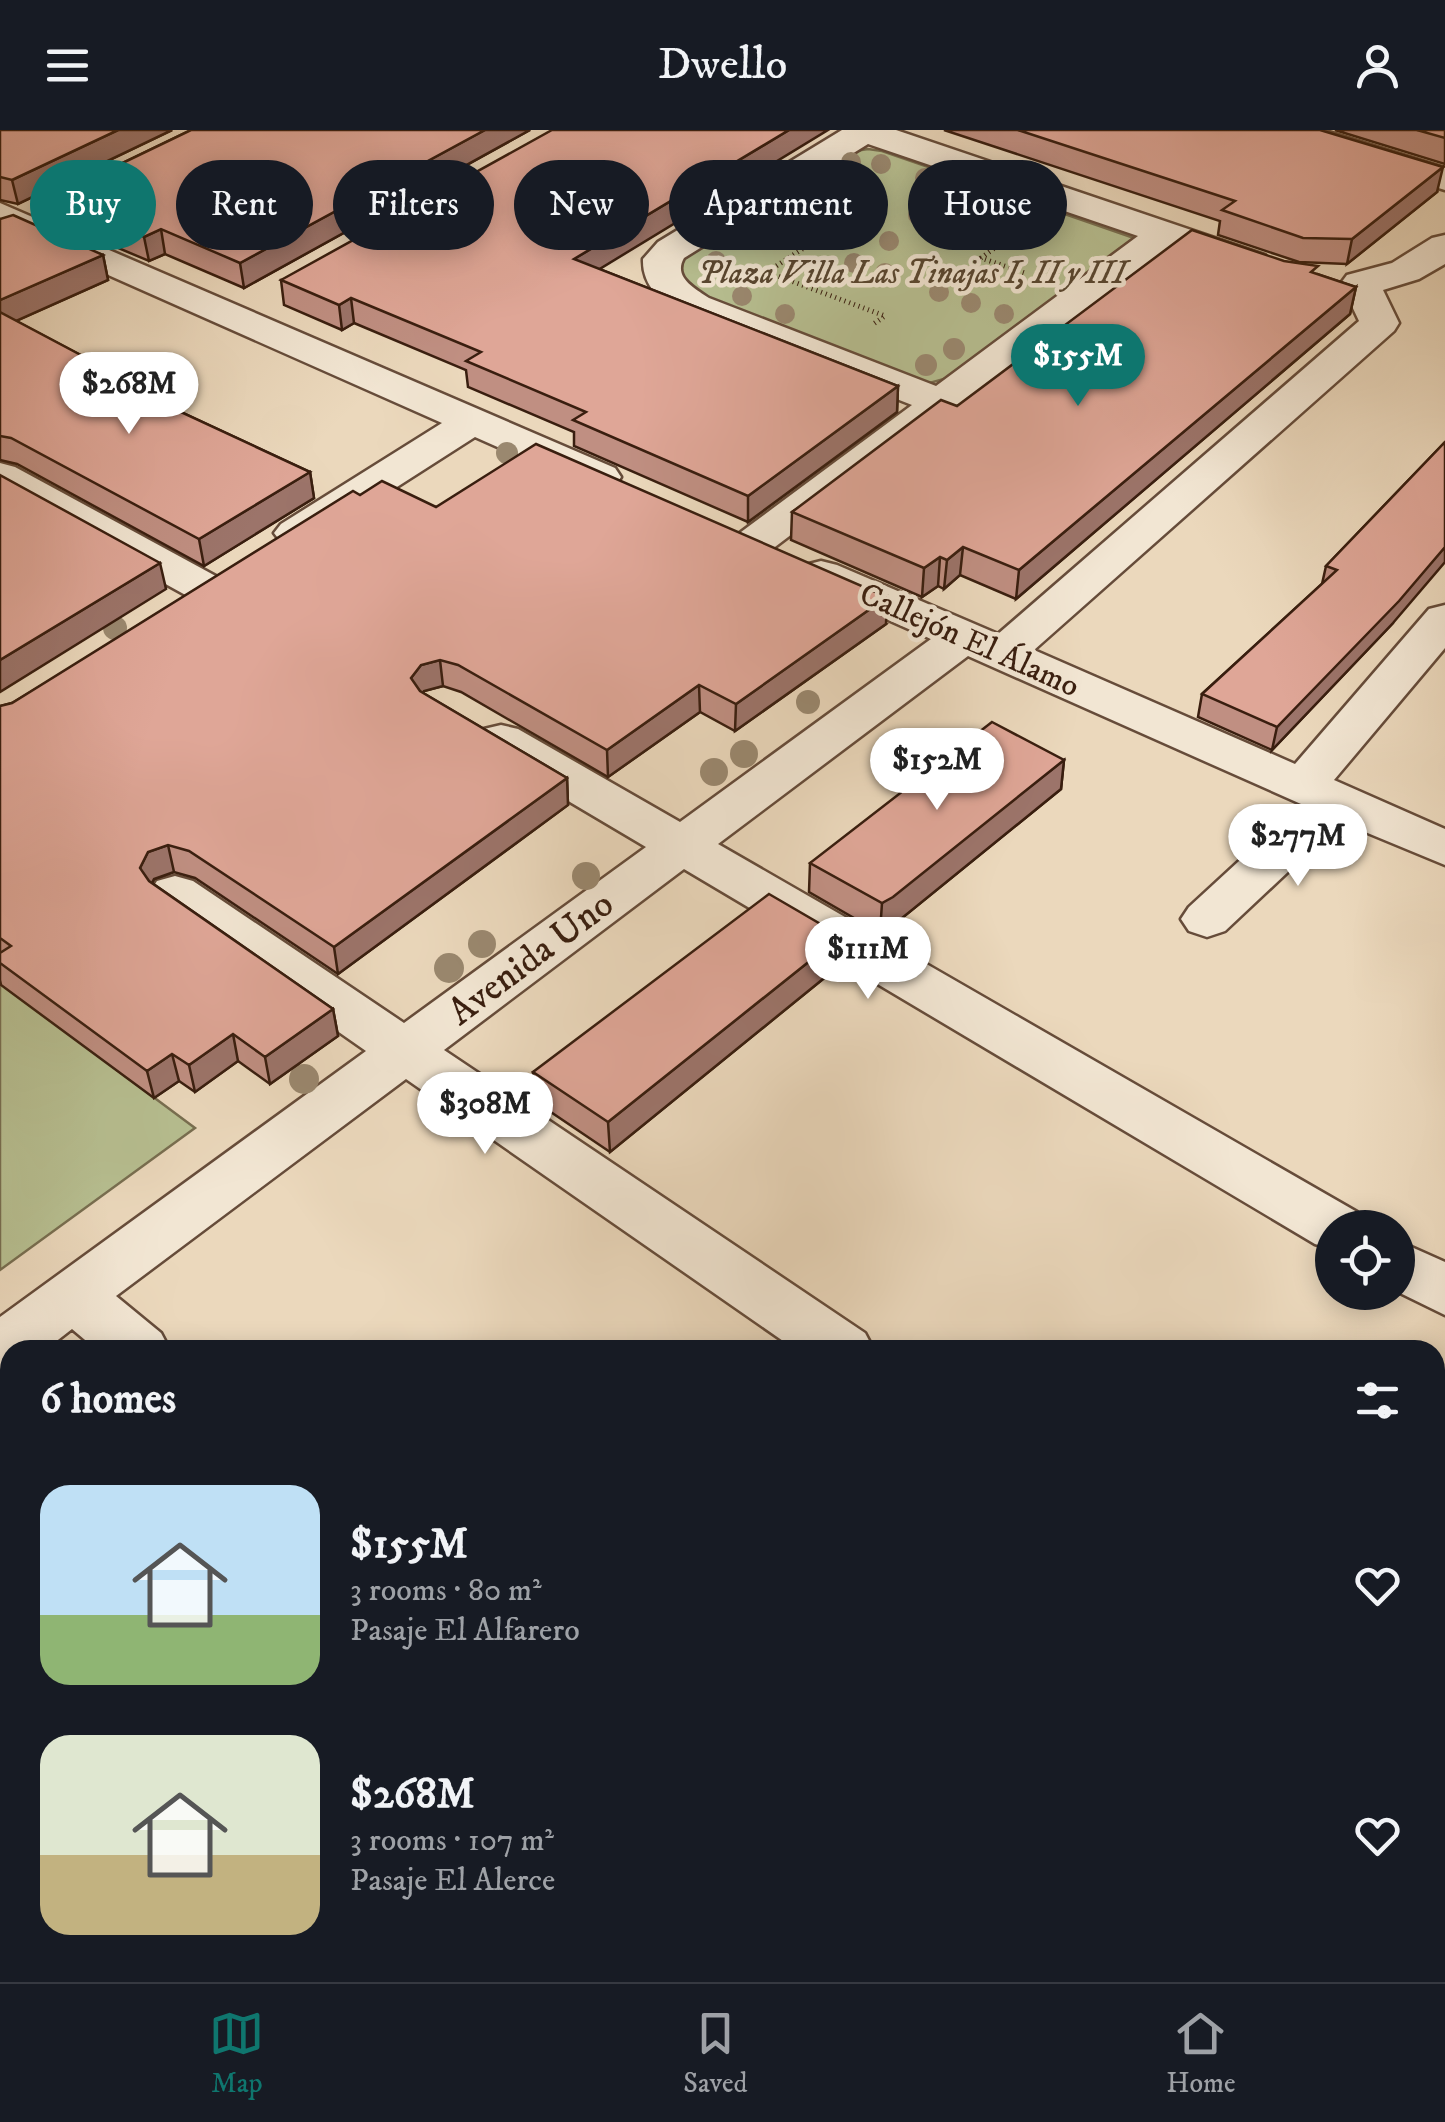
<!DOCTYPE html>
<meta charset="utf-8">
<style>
:root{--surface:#171b24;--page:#242831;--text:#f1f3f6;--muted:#9ea1a6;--line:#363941;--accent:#0f766e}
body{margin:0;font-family:"IM FELL DW Pica",serif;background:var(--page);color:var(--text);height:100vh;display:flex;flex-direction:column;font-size:38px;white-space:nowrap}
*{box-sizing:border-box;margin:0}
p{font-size:32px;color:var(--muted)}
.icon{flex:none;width:55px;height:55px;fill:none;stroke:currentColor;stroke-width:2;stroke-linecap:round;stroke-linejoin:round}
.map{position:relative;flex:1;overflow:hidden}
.sheet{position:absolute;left:0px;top:1210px;width:1445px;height:642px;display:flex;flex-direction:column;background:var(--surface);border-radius:30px 30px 0 0;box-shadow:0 5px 25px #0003}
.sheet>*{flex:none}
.top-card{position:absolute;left:30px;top:30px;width:1385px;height:90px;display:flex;gap:20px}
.controls{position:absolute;left:1315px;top:1080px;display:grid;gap:20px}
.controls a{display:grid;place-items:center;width:100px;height:100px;border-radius:50%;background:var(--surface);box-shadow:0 5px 25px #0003;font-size:50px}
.price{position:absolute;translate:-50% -85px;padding:0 22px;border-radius:35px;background:#fff;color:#222;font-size:32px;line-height:65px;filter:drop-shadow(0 2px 5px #0008)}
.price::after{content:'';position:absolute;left:50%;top:60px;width:30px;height:22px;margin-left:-15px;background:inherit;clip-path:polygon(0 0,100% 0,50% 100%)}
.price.on{background:var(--accent);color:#fff}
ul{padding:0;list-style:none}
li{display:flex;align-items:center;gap:30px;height:250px;padding:0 40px}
li span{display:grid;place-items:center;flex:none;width:280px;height:200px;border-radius:30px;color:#555}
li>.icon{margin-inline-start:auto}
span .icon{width:120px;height:120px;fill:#fffc;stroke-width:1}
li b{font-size:42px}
h2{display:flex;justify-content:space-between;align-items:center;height:120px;padding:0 40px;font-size:42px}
.chip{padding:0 35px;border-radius:45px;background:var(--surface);box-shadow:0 5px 25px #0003;font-size:35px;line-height:90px}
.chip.on{background:var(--accent);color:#fff}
header{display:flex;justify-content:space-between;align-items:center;height:130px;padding:0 40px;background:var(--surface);font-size:45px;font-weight:600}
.tab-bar{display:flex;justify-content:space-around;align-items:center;height:140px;border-top:2px solid var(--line);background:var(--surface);font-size:28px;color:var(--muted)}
.tab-bar a{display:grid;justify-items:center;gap:5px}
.tab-bar .on{color:var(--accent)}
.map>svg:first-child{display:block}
</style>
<header><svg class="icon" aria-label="menu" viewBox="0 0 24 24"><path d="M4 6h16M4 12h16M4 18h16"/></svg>Dwello<svg class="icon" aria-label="person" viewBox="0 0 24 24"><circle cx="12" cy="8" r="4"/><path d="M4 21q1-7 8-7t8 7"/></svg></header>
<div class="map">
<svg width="1445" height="1852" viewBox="0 0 1445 1852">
<rect width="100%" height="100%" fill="#ebd8bc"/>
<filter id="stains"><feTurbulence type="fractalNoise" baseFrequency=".002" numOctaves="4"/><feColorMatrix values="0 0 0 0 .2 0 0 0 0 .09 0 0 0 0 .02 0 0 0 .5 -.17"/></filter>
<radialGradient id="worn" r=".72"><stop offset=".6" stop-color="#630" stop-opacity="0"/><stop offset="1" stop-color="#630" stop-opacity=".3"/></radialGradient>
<!-- green -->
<g fill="#b7bf91" stroke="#786e50" stroke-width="2.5">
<polygon points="868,19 882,21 1134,108 951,247 926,254 702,172 673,137 679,126 855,21"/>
<polygon points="0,853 195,998 0,1140"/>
</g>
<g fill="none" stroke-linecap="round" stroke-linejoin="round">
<!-- minor casing -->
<g stroke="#664c3a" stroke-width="5">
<g id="minor">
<path d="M842 0H896L1265 125 1271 133 1265 141 1252 144 1170 117 767 423 752 427 737 423 730 414 737 405 912 275 681 184C661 171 642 156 643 129L658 112ZM868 14 1138 106 936 256 709 168C694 158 673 147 684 128Z"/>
<polygon points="1269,0 1322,0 1445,38 1445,60 1274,7"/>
<polygon points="0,73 615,338 621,347 615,356 600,360 585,356 475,307 311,412 296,416 281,412 274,403 281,394 442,293 0,97"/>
<polygon points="1445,105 1445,134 1419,149 1383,160 1399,193 1394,201 1034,520 1295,634 1429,479 1445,475 1445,518 1334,650 1445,699 1445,735 1341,692 1225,801 1207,807 1189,801 1181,789 1189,777 1301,674 968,526 718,714 1357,1082 1365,1098 1332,1098 1332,1119 1315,1114 684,739 444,920 865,1203 874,1220 796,1220 406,949 116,1166 161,1203 170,1220 97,1220 72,1199 45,1220 10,1220 10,1241 0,1245 0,1187 366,921 157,775 149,763 157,751 175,746 193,751 404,893 646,717 484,621 477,610 484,599 501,595 518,599 680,692 931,509 805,453 799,444 805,435 821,431 837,435 998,504 1359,191 1341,153 1347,145 1392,133 1432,108"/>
<polygon points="0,333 15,337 223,450 229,459 223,468 207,472 191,468 0,363"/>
<polygon points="1398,1111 1445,1132 1445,1185 1398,1162"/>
<polygon points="1435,1594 1445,1597 1445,1665 1435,1661"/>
<polygon points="0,1785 10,1789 10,1842 43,1842 39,1852 0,1852"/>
<polygon points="853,1842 935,1842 939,1852 857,1852"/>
</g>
</g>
<!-- path-far1 -->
<g stroke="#391e0f" stroke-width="5" stroke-dasharray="1 4" stroke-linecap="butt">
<polyline points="857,64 877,70 767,142 885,186 872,195"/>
<polyline points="1018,101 981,128 1025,143"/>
</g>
<!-- path -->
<polyline stroke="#391e0f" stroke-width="8" stroke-dasharray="2.5 6" stroke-linecap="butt" points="0,1298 10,1290"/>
<!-- minor -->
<use href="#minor" fill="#f2e6d3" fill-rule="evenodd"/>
</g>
<!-- trees -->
<g fill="#9a886f">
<circle cx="851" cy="32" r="10"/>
<circle cx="881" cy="34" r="10"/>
<circle cx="925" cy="48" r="10"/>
<circle cx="963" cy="61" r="10"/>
<circle cx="918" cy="85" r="10"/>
<circle cx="780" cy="89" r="10"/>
<circle cx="889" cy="111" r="10"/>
<circle cx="716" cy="131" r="10"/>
<circle cx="854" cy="133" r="10"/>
<circle cx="885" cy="143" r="10"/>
<circle cx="939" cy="162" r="10"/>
<circle cx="742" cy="166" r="10"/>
<circle cx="971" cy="173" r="10"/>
<circle cx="785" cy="184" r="10"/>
<circle cx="1004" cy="184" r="10"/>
<circle cx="954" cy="219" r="11"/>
<circle cx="926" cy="235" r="11"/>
<circle cx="507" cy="323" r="11"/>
<circle cx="115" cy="498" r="12"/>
<circle cx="808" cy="572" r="12"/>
<circle cx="744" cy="624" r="14"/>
<circle cx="714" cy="642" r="14"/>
<circle cx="586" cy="746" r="14"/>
<circle cx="482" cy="814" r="14"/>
<circle cx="449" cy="838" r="15"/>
<circle cx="304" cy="949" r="15"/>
</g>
<!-- wall -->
<g fill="#c08f82" stroke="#391e0f" stroke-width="2.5">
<polygon points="0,0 172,0 18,74 0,70"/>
<polygon points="191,0 530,0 244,158 165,124 149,131 57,92 52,67"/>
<polygon points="944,0 1320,0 1437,62 1347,134 1299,132 1218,105 1220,91"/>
<polygon points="1335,0 1445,0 1445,34"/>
<polygon points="0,89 103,125 108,150 16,191 124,248 125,256 310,342 314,368 204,436 17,334 0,330"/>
<polygon points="599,139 898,256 897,282 748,392 574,316 574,302 468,257 466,240 354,193 342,200 284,175 281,150"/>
<polygon points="1317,144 1356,157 1350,184 1016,469 960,445 944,459 938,456 922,467 791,410 792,382 957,276"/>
<polygon points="1445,312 1393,493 1272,620 1198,587 1202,564 1322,454 1326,436"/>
<polygon points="360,365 436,377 886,494 735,601 700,582 608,647 461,562 443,556 424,561 423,563 567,648 568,675 338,844 195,748 174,742 154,749 152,753 333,879 338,906 270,954 238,931 195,962 179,951 154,968 1,855 0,850 0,576 12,573"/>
<polygon points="1064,630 1061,659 891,797 880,803 809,762 810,733"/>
<polygon points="839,836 610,1022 536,972 533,942"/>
</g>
<!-- shaded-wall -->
<g fill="#9c746a" stroke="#391e0f" stroke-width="2.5">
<polygon points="118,0 172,0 18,74 12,50"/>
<polygon points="485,0 530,0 244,158 240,133"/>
<polygon points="789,0 828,0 575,154 574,129"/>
<polygon points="1443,37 1437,62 1347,134 1352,109"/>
<polygon points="161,99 165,124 149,131 144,107"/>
<polygon points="103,125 108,150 0,198 0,170"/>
<polygon points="1356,157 1350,184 1016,469 1019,440"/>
<polygon points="351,168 354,193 342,200 339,175"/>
<polygon points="898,256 897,282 748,392 748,366"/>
<polygon points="310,342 314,368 204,436 199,409"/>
<polygon points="963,417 960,445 944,459 947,430"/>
<polygon points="1445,417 1445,432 1393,493 1272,620 1277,597"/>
<polygon points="940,427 938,456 922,467 924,438"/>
<polygon points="160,433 166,459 0,562 0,530"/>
<polygon points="887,467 886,494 735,601 736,574"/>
<polygon points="440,530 443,556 424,561 414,575 411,548 421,535"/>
<polygon points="699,555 700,582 608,647 607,620"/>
<polygon points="1064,630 1061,659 891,797 880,803 882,773"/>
<polygon points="567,648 568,675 338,844 334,817"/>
<polygon points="168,715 174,742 154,749 146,765 140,738 148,722"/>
<polygon points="841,806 839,836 610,1022 608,992"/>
<polygon points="333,879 338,906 270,954 265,927"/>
<polygon points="233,904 238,931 195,962 189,935"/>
<polygon points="172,924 179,951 154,968 147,941"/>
</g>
<!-- building -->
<g fill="#dfa697" stroke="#391e0f" stroke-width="2.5">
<polygon points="0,0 118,0 12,50 0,47"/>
<polygon points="191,0 485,0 240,133 161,99 144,107 52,67"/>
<polygon points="552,0 789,0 574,129 898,256 748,366 573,290 586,282 466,231 481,222 351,168 339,175 281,150"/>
<polygon points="1018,0 1320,0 1443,37 1352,109 1303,108 1222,80 1235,71"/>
<polygon points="1417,0 1445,0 1445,8"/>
<polygon points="13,85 103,125 0,170 0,89"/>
<polygon points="1192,100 1284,131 1318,136 1311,142 1356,157 1019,440 963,417 947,430 940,427 924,438 792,382 941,270 957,276"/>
<polygon points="0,182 124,248 116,252 310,342 199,409 11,308 0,306"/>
<polygon points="1445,312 1445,417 1399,471 1277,597 1202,564 1337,440 1326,436"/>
<polygon points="536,314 887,467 736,574 699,555 607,620 458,535 440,530 421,535 411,548 420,561 567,648 334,817 189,721 168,715 148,722 140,738 149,751 333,879 265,927 233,904 189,935 172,924 147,941 0,833 0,823 11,816 0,808 0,576 12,573 353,361 360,365 382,351 436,377"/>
<polygon points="0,345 160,433 0,530"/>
<polygon points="992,592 1064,630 893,767 882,773 810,733"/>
<polygon points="769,764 841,806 608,992 533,942"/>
</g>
<g text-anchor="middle" stroke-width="9" stroke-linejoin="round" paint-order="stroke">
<!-- far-park labels -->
<g font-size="32" font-style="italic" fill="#584630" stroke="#f2e6d3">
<text x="912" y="153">Plaza Villa Las Tinajas I, II y III</text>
</g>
<!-- far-street labels -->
<g font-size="32" fill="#391e0f" stroke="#f2e6d3">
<text transform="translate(970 509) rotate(24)" y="11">Callejón El Álamo</text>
</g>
<!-- street labels -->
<g font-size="38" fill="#391e0f" stroke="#f2e6d3">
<text transform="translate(530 827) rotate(-37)" y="13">Avenida Uno</text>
</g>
</g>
<rect width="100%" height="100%" filter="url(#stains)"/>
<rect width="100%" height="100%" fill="url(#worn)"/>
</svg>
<div class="controls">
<a><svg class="icon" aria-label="locate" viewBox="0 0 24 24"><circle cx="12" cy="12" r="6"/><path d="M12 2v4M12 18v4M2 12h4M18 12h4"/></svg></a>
</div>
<b class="price on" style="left:1078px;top:279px">$155M</b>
<b class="price" style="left:129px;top:307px">$268M</b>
<b class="price" style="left:937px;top:683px">$152M</b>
<b class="price" style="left:1298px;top:759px">$277M</b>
<b class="price" style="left:868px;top:872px">$111M</b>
<b class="price" style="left:485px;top:1027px">$308M</b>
<div class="top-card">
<a class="chip on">Buy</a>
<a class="chip">Rent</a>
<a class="chip">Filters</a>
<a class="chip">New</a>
<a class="chip">Apartment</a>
<a class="chip">House</a>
</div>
<section class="sheet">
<h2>6 homes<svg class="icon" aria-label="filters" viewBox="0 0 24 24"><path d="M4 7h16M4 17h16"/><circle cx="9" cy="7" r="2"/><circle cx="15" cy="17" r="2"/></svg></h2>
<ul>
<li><span style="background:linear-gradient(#bfe0f5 65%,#8fb573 0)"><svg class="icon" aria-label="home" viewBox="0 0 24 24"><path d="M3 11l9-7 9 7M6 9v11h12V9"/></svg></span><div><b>$155M</b><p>3 rooms · 80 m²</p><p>Pasaje El Alfarero</p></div><svg class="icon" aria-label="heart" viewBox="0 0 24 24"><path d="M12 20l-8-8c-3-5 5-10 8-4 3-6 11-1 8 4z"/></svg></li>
<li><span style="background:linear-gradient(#dfe7d0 60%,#c2b280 0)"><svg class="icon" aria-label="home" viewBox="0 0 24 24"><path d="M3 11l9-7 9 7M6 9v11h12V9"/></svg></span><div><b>$268M</b><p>3 rooms · 107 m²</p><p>Pasaje El Alerce</p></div><svg class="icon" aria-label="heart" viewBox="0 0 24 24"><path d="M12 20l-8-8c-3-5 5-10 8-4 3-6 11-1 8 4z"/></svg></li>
</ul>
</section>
</div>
<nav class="tab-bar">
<a class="on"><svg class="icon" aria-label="map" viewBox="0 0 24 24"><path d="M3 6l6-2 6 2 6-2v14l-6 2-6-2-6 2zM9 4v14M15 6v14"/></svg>Map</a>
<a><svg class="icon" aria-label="saved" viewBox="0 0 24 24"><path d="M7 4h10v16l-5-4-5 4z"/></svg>Saved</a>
<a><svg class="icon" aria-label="home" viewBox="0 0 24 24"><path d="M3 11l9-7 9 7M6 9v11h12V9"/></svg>Home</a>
</nav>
